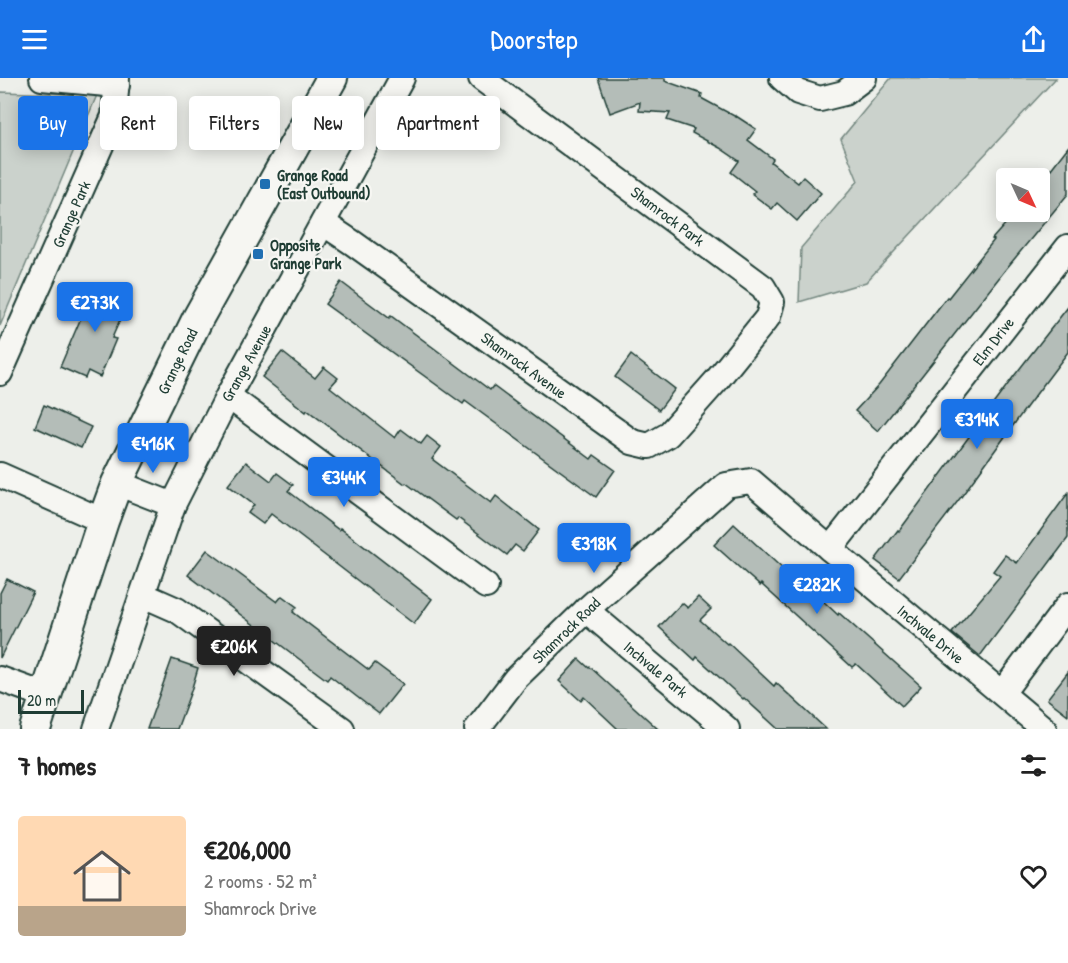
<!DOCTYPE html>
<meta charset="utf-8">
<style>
:root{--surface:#fff;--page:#f6f6f6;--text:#222;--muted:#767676;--line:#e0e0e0;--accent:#1a73e8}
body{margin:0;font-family:"Patrick Hand",sans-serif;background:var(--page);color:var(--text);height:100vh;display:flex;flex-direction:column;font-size:22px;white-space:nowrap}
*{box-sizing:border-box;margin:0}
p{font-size:20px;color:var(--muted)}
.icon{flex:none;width:33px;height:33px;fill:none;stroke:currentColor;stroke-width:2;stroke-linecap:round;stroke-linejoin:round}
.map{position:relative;height:651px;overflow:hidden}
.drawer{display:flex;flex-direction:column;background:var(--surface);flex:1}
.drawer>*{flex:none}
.banner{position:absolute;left:18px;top:18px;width:600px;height:54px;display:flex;gap:12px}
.needle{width:39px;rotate:134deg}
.fabs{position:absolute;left:996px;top:90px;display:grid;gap:12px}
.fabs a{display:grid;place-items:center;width:54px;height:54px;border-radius:6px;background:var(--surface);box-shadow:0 3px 15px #0003;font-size:30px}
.scale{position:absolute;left:18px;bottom:15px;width:66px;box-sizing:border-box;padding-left:6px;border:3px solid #1f3d34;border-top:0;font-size:16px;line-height:21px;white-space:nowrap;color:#1f3d34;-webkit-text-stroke:4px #f6f6f2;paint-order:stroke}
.price{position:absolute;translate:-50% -51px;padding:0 14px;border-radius:6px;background:var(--accent);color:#fff;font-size:20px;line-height:39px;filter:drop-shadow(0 2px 3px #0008)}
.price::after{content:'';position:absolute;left:50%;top:36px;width:18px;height:14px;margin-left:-9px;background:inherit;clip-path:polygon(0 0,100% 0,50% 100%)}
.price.active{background:#222;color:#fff}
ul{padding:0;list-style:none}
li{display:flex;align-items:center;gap:18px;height:150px;padding:0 18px}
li+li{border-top:2px solid var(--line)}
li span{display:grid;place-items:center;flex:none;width:168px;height:120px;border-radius:6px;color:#555}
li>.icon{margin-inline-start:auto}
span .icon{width:72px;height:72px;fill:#fffc;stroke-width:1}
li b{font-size:26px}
h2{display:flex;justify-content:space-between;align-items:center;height:72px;padding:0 18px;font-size:26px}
.pill{padding:0 21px;border-radius:6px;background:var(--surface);box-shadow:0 3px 15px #0003;font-size:21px;line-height:54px}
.pill.active{background:var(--accent);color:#fff}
header{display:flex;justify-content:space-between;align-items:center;height:78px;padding:0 18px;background:var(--accent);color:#fff;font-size:27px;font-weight:600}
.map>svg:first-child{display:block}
</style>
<header><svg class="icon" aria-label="menu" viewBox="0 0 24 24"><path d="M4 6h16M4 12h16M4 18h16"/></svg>Doorstep<svg class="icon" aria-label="share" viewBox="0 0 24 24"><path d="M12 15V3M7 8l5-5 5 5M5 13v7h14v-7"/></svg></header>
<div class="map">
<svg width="1068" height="651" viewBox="0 0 1068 651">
<rect width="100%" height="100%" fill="#edefea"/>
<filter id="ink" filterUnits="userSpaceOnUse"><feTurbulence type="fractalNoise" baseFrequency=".0167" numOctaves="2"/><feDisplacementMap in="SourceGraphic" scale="12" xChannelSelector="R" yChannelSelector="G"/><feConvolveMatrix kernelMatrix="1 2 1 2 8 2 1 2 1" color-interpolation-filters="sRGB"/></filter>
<g filter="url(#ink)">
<!-- green -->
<g fill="#cbd2cc" stroke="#758880" stroke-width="1.5">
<polygon points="891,0 1056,0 866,204 799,224 801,170 858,103 841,61"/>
<polygon points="0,14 97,17 0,248"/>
</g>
<!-- building -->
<g fill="#b4bdb8" stroke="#1f3d34" stroke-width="1.5">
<polygon points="598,0 665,0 665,3 702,16 701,20 736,39 736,38 756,51 748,62 773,81 771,84 798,105 803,99 821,115 797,143 777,125 772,131 752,116 755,113 731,94 739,83 720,70 692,55 694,51 667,42 670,35 639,33 640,24 610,35"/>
<polygon points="1068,69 1068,116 1006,191 890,338 878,353 855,333 879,307 947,219 948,220 994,162 992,161 1016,134 1040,134 1040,105"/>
<polygon points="341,204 389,240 391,238 490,312 493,308 591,381 594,377 615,392 596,419 465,323 463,326 325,226"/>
<polygon points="95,207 129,221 112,260 116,261 100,299 88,293 85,300 60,289"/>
<polygon points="1068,229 1068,274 1028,327 961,419 899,500 875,482 898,452 899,453 1014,298"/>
<polygon points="282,274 315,300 324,289 338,300 330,309 395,360 401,351 421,366 427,358 441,369 432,381 491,425 496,418 539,452 523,473 515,467 507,477 458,440 456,442 406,405 405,406 307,332 306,334 262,299"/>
<polygon points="631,277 675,311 659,332 615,299"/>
<polygon points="44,327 91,349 81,370 35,349"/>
<polygon points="246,384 271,403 277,395 293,407 288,413 339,452 340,450 432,521 414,546 271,436 263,446 248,435 254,427 228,407"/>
<polygon points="1068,415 1068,460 980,578 952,555 1000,498 993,493 1005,477 1017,485"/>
<polygon points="734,446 785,493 788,490 838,537 839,535 921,608 902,628 856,586 852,589 761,506 760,508 714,467"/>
<polygon points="207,472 277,524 282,518 297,529 293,534 369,592 375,585 403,606 379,636 330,598 327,602 188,497"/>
<polygon points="7,501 33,514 0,580 0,515"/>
<polygon points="698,519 711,531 700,542 727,566 728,565 774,608 776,605 826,651 778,651 744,620 743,621 697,579 695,582 659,549 682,525 688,530"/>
<polygon points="172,581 198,590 191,613 177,651 147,651"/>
<polygon points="579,581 589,590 590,589 658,651 618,651 584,619 581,623 559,603"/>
<polygon points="1068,594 1068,637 1047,621"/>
</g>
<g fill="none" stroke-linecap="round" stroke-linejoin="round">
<!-- minor casing -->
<g stroke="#1f3d34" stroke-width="28">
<g id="minor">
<polyline points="42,0 117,7"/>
<polyline points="782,0 798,14 820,21 844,15 864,0"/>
<polyline points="323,145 353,165 632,364 649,368 668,357 717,302 768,239 772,224 763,209 481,0"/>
<polyline points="0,295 114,38 117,0"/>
<polyline points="228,318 486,508"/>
<polyline points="0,397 103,443"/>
<polyline points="117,405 173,427"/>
<polyline points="830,471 1068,169"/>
<polyline points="143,517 177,532 342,651"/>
<polyline points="586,532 727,651"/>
<polyline points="0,601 47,618"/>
<polyline points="1002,615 1068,527"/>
<polyline points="96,651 173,427 228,318 402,0"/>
<polyline points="477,651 516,600 586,532 726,407 751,403 830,471 1044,651"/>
</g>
</g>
<!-- major casing -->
<g stroke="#1f3d34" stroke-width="34">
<polyline id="major" points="35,651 103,443 117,405 198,240 332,0"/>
</g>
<!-- minor -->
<use href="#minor" stroke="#f6f6f2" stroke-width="24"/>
<!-- major -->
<use href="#major" stroke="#f6f6f2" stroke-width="30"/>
</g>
</g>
<!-- markers -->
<g fill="#1f6fb2" stroke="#f6f6f2" stroke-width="2">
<rect x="259" y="100" width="12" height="12" rx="3"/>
<rect x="252" y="170" width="12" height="12" rx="3"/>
</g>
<g text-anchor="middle" stroke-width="4.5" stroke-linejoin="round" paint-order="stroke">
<!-- poi labels -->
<g font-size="16" font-weight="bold" fill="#1f3d34" stroke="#f6f6f2" text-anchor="start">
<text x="277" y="103">Grange Road<tspan x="277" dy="18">(East Outbound)</tspan></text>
<text x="270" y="173">Opposite<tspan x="270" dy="18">Grange Park</tspan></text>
</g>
<!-- street labels -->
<g font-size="16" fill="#1f3d34" stroke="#f6f6f2">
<text transform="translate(71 136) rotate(-66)" y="6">Grange Park</text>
<text transform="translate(668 138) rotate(37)" y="6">Shamrock Park</text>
<text transform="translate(993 263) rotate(-52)" y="6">Elm Drive</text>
<text transform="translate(177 283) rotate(-64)" y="6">Grange Road</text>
<text transform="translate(246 285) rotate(-61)" y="6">Grange Avenue</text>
<text transform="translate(524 287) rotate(36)" y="6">Shamrock Avenue</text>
<text transform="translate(566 552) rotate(-44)" y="6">Shamrock Road</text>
<text transform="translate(931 556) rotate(40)" y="6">Inchvale Drive</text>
<text transform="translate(656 591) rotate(40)" y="6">Inchvale Park</text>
</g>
</g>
</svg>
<div class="fabs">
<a><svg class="needle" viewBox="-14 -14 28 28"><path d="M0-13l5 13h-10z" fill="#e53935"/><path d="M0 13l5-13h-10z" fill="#767676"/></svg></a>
</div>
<div class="scale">20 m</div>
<b class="price" style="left:95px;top:255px">€273K</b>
<b class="price" style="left:977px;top:372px">€314K</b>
<b class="price" style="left:153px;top:396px">€416K</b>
<b class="price" style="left:344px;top:430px">€344K</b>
<b class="price" style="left:594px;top:496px">€318K</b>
<b class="price" style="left:817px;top:537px">€282K</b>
<b class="price active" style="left:234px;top:599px">€206K</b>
<div class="banner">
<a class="pill active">Buy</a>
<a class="pill">Rent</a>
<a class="pill">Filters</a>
<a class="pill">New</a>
<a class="pill">Apartment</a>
</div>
</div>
<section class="drawer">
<h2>7 homes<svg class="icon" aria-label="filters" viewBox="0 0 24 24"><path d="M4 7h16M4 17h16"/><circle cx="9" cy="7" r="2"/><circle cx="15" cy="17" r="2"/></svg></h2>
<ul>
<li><span style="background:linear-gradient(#ffd9b3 75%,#b9a48a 0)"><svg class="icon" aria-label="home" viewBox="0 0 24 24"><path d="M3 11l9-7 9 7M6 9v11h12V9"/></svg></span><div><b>€206,000</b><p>2 rooms · 52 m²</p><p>Shamrock Drive</p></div><svg class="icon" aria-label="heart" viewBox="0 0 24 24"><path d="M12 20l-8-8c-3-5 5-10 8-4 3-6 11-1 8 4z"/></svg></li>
</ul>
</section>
